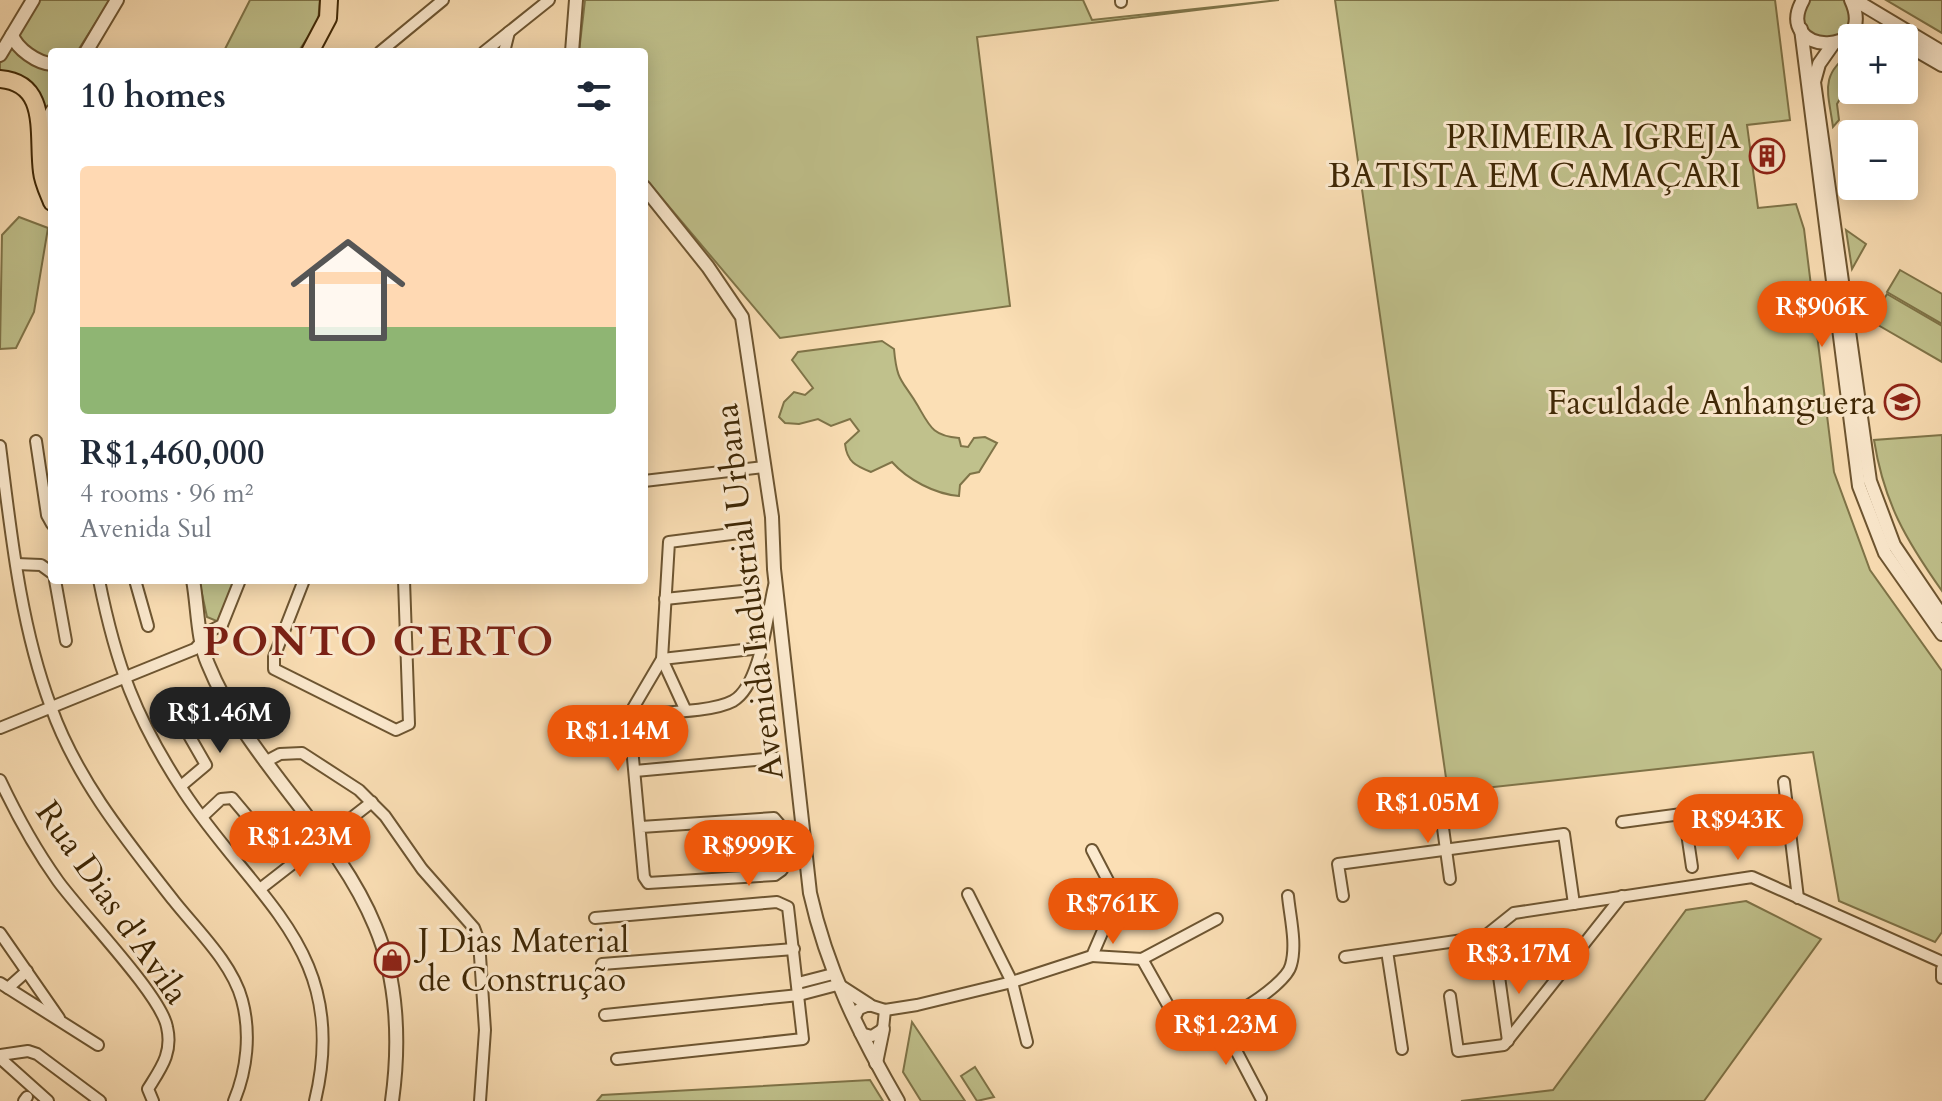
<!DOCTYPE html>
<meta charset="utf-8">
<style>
:root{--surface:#fff;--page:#f6f6f7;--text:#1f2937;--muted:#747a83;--line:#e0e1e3;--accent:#ea580c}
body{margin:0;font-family:Cardo,serif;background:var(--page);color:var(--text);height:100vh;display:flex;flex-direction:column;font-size:30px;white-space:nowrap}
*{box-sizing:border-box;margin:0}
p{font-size:26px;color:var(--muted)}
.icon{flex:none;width:44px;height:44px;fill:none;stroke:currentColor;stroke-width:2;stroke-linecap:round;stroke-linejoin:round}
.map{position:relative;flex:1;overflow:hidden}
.details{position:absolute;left:48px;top:48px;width:600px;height:536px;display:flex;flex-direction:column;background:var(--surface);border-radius:8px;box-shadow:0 4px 20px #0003}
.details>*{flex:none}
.buttons{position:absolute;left:1838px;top:24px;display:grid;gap:16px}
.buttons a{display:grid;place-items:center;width:80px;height:80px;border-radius:8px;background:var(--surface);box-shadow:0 4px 20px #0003;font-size:40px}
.price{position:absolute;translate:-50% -68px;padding:0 18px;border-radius:28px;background:var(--accent);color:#fff;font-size:26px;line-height:52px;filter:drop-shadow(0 2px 4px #0008)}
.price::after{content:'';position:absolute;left:50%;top:48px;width:24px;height:18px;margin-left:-12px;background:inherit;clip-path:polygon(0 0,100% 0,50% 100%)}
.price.current{background:#222;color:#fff}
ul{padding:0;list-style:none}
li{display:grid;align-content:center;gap:16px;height:424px;padding:0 32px}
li+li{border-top:2px solid var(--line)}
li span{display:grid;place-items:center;height:248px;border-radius:8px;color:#555}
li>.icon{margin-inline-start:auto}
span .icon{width:144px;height:144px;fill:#fffc;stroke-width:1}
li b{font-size:34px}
h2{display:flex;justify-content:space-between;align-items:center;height:96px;padding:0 32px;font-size:34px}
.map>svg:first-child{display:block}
</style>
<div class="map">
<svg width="1942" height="1101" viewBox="0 0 1942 1101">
<rect width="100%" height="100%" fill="#fbdfb5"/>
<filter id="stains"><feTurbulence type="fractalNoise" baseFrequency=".0025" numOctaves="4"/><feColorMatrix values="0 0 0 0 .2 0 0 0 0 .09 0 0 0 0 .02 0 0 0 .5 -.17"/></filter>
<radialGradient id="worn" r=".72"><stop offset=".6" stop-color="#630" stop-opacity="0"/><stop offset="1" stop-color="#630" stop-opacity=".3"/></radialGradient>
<!-- green -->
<g fill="#c0c18c" stroke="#7f7448" stroke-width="2">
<polygon points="39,0 110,0 77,52 52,52 52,61 21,45 17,35"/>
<polygon points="250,0 320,0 318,22 298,52 227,52 225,49"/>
<polygon points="585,0 1083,0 1092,20 1279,0 977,37 1010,306 780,338 644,177 644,52 579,52"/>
<polygon points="1335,0 1775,0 1790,120 1747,125 1758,208 1796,204 1804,229 1834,472 1870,570 1942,671 1942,932 1935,942 1839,901 1813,752 1448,792"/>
<polygon points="1806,0 1846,0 1852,16 1846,33 1822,42 1803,28 1803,5"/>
<polygon points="1886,0 1942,0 1942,33"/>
<polygon points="11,43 52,73 52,98 47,114 43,105 0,73 0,60"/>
<path d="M1852 52V78L1837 104 1839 120 1833 127C1828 91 1819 75 1852 52Z"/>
<polygon points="19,217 48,228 34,312 16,348 0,349 2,235"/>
<polygon points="1846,230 1866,244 1852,269"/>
<polygon points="1900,270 1942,294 1942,324 1887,292"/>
<polygon points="1887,294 1942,326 1942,362 1871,321"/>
<path d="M882 341 894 349C897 383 902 379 918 406 930 427 933 436 959 438L961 446 968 447 974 438 985 437 997 443 979 472 970 474 960 485 959 496C935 494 908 480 892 462L871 472C856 466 847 462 845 444L859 431 850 419 831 426 818 419 799 424 785 423 779 417 784 402 794 392 805 395 813 388 792 360 798 352Z"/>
<path d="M1942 435V591C1906 540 1884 503 1874 440Z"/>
<polygon points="199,580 236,580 219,622 207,617"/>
<polygon points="1746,901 1821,939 1704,1101 1461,1101 1553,1090 1686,910"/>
<polygon points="912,1022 965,1101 921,1101 903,1072"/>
<polygon points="975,1067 994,1097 977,1101 961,1076"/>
<polygon points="870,1080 883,1101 597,1101 602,1095"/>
</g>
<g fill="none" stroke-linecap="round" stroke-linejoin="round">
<!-- minor casing -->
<g stroke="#6d5531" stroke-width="14">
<g id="minor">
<polyline points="1121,0 1121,2"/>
<polyline points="380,52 443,0"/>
<polyline points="484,52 549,0"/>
<polyline points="504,52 509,32"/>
<polyline points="36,441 47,515 52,524"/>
<path d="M0 446C11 533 20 624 51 707 77 780 127 841 174 901 197 930 232 963 242 1000 251 1033 247 1070 234 1101"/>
<polyline points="644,481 764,467"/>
<path d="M747 532 669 542 662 659 629 715C656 712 711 713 733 701 761 685 767 615 774 586"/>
<polyline points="16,564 41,565 52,573"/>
<polyline points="55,580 66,641"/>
<path d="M99 580C116 665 136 719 184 792 255 900 351 951 315 1101"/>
<polyline points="135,580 148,626"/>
<polyline points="304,580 274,657 274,669 396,730 409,724 404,580"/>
<polyline points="665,599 742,591"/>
<polyline points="685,709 662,659 761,648"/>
<polyline points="175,711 206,765 181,786"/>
<polyline points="629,715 644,877 648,883 775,875 782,870 780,825 774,818 641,827"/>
<polyline points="0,728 195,649 212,630 222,625 240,580"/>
<polyline points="265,762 280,754 302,753 359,790 385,816 422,869 474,928 479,941 485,1030 480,1101"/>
<polyline points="635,771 776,758"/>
<path d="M0 780C17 816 35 849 58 881 81 913 161 995 167 1027 173 1053 161 1068 148 1089L153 1101"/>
<polyline points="1784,782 1798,898"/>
<polyline points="1440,806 1450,879"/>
<polyline points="1684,813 1692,867"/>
<polyline points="203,816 221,799 232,798 274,848"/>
<polyline points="1622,822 1786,800"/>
<polyline points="260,889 372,802"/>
<polyline points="968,894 1012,982 1027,1042"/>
<polyline points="1343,896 1338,864 1564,834 1574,904"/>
<polyline points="595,918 777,902 788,907 803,1039 617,1059"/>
<polyline points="0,933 59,1018"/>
<polyline points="1387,951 1402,1049"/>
<polyline points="1496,955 1508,1041"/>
<polyline points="1092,956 1142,959 1217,919"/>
<polyline points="1345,957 1484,937 1514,913 1752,877 1942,962"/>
<path d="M1142 959 1182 1030C1202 1038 1286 988 1291 965 1297 944 1290 917 1288 896"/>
<polyline points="602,964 794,949"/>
<polyline points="1942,969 1942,978"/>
<polyline points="0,983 98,1045"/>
<polyline points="798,983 833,974"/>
<polyline points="8,988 27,971"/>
<polyline points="1450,996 1458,1051 1504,1045 1622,896"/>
<polyline points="605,1015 799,995 837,985"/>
<polyline points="854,1019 859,1009 869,1005 885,1010 917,1005 1012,982 1092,956 1117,898 1092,850"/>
<polyline points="1220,1020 1261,1098"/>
<polyline points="860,1033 872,1036 883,1029 885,1010"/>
<polyline points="0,1055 28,1051 37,1054 100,1101"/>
<polyline points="0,1058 48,1101"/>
<polyline points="24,1101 27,1097"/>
</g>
</g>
<!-- tertiary casing -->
<g stroke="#6d5531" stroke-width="16">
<g id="tertiary">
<path d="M1803 0C1772 55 1879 60 1851 0"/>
<polyline points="1855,0 1942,52"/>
<polyline points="1801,29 1859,486 1885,553 1942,634"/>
<polyline points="1849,34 1872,33 1896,38"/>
<path d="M12 35C17 49 37 63 52 64"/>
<polyline points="1904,43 1942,65"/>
<polyline points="1833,44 1819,64 1814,82 1870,481 1894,545 1942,616"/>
<polyline points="86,52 117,0"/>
<polyline points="572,52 576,0"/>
<polyline points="0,55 33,0"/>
<polyline points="41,133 52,111"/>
<path d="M644 187 708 267 742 317 772 517 774 569 810 893C827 969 859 1034 898 1101"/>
<path d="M193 580C198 607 197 639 208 664 247 761 336 831 375 926 398 980 400 1044 392 1101"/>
<polyline points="838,985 869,1005"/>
<polyline points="876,1063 883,1029"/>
</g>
</g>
<!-- primary casing -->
<g stroke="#3e2705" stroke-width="20">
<g id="primary">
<polyline points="310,52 328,18 329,0"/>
<path d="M0 79C50 83 37 136 42 172 43 182 48 192 52 202"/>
</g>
</g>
<!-- minor -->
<use href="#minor" stroke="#fceacf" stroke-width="10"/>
<!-- tertiary -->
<use href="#tertiary" stroke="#fceacf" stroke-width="12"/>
<!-- primary -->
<use href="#primary" stroke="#fbdfb5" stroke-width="16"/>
</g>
<!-- icons -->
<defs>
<g id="building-ring" transform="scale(1.8)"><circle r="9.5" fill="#fceacf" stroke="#8f2418" stroke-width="1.5"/><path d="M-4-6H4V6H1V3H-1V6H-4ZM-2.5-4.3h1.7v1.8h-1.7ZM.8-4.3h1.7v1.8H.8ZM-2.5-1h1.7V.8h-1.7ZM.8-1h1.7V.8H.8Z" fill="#8f2418"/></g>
<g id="university-ring" transform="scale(1.8)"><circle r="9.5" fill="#fceacf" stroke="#8f2418" stroke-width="1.5"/><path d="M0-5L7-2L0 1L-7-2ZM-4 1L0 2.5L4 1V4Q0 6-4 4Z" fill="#8f2418"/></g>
<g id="shop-ring" transform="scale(1.8)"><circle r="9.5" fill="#fceacf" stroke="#8f2418" stroke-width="1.5"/><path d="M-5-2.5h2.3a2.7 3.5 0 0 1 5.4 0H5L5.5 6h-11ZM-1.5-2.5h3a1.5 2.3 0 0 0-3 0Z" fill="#8f2418"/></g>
</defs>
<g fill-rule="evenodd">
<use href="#building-ring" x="1767" y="156"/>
<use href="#university-ring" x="1902" y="402"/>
<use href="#shop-ring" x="392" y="960"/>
</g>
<g text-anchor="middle" stroke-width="6" stroke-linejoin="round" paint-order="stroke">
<!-- poi labels -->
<g font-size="34" fill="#3e2705" stroke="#fceacf" text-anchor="end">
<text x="1741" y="148">PRIMEIRA IGREJA<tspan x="1741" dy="39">BATISTA EM CAMAÇARI</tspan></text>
<text x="1876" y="414">Faculdade Anhanguera</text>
<text x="418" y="952" text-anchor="start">J Dias Material<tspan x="418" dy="39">de Construção</tspan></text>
</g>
<!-- street labels -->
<g font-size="34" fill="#3e2705" stroke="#fceacf">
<text transform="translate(748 592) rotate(-97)" y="12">Avenida Industrial Urbana</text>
<text transform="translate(113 902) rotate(55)" y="12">Rua Dias d'Avila</text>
</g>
<!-- district labels -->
<g font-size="42" font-weight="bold" letter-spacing="2" fill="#7a1f14" stroke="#fceacf">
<text x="379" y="655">PONTO CERTO</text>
</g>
</g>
<rect width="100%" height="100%" filter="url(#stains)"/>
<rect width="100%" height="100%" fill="url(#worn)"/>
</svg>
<div class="buttons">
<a>+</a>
<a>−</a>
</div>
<b class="price" style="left:1822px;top:349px">R$906K</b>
<b class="price current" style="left:220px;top:755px">R$1.46M</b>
<b class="price" style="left:618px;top:773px">R$1.14M</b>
<b class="price" style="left:1428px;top:845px">R$1.05M</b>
<b class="price" style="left:1738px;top:862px">R$943K</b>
<b class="price" style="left:300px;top:879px">R$1.23M</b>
<b class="price" style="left:749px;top:888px">R$999K</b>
<b class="price" style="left:1113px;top:946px">R$761K</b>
<b class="price" style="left:1519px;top:996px">R$3.17M</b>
<b class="price" style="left:1226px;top:1067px">R$1.23M</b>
<section class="details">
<h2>10 homes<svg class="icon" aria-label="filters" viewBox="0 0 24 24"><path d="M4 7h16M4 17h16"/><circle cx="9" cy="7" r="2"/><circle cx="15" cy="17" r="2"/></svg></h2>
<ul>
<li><span style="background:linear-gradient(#ffd9b3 65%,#8fb573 0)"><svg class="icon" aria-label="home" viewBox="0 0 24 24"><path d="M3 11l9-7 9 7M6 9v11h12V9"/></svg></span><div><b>R$1,460,000</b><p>4 rooms · 96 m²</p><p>Avenida Sul</p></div></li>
</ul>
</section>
</div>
